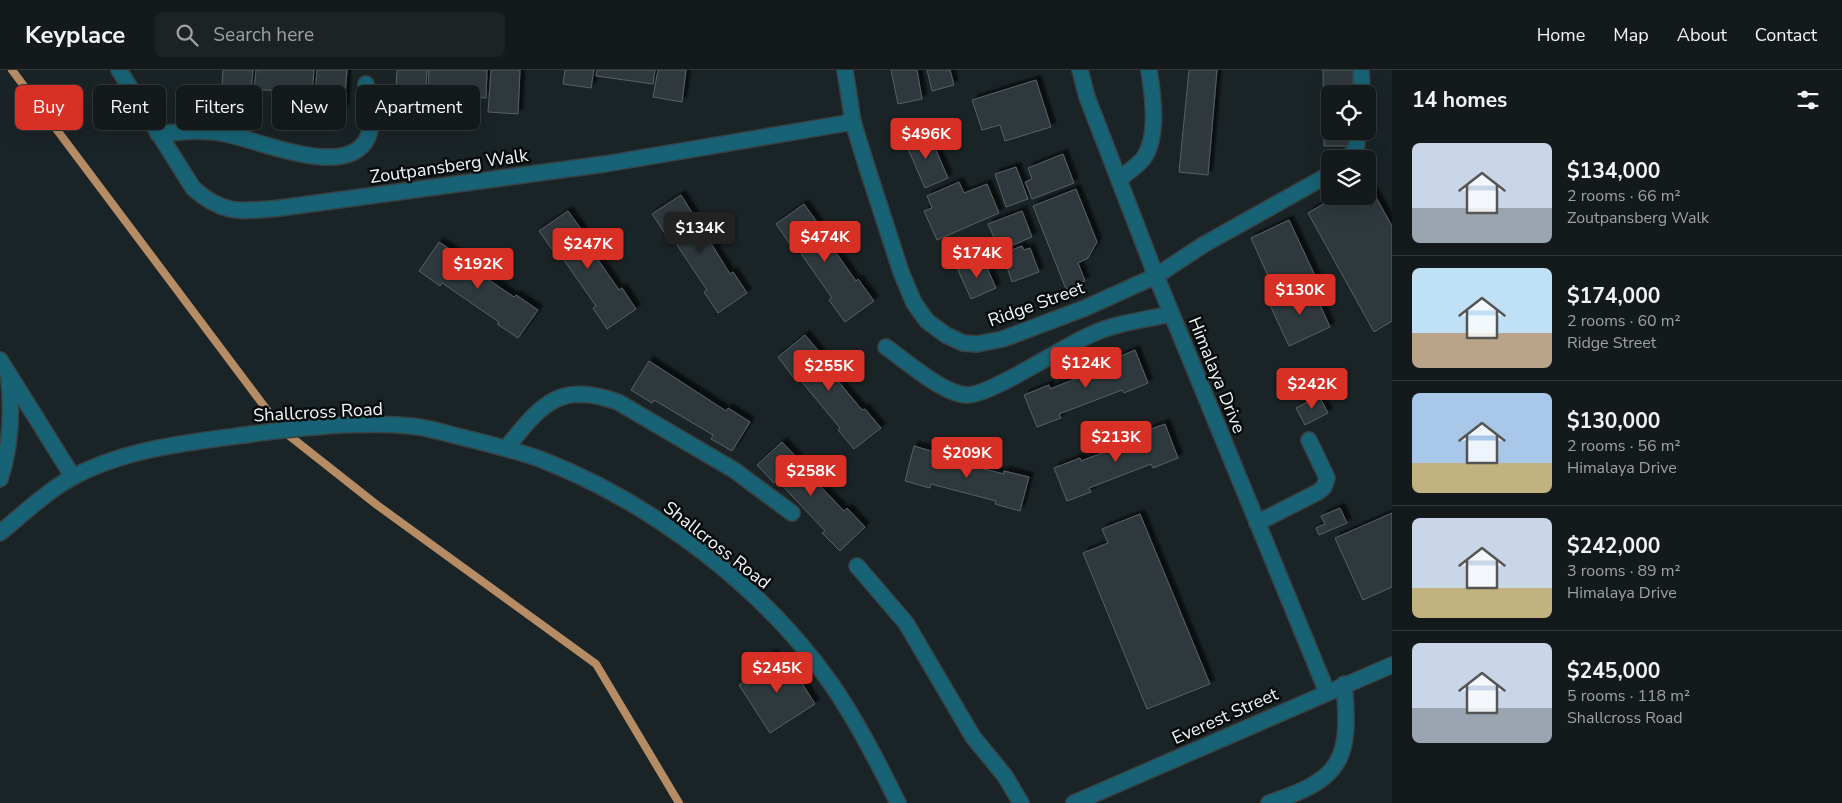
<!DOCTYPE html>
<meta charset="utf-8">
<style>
:root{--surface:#141a1c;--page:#1d2325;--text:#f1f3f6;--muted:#9da1a3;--line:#33383b;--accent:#d93025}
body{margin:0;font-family:"Nunito Sans",sans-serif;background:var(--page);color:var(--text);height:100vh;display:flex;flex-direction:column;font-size:19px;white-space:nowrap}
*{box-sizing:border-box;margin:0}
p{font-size:16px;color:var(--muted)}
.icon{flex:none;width:28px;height:28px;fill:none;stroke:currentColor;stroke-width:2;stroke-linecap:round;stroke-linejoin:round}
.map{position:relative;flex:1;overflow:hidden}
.drawer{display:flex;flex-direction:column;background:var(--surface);width:450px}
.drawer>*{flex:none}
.hud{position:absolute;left:15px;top:15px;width:475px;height:45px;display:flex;gap:10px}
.buttons{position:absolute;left:1321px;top:15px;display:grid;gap:10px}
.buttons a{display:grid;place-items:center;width:55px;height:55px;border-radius:8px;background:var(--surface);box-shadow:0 5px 20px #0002,0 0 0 1px var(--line);font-size:25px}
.price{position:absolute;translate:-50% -42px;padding:0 11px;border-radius:5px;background:var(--accent);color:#fff;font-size:16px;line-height:32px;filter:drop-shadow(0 1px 2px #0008)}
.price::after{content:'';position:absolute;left:50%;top:30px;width:15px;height:11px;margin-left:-8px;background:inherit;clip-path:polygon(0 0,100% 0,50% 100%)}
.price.active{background:#222;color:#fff}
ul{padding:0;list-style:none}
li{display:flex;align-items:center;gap:15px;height:125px;padding:0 20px}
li+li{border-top:1px solid var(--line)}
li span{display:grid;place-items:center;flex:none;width:140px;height:100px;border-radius:8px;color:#555}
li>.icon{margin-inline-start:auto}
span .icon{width:60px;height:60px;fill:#fffc;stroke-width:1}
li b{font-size:21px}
h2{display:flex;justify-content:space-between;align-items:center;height:60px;padding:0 20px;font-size:21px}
.pill{padding:0 18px;border-radius:8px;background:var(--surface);box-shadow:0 5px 20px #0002,0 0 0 1px var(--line);font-size:18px;line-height:45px}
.pill.active{background:var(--accent);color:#fff}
header{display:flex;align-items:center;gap:30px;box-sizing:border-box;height:70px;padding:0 25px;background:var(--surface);border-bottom:1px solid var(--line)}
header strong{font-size:24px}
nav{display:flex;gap:28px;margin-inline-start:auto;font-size:18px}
.search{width:350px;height:45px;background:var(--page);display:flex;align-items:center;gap:12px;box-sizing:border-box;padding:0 18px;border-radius:8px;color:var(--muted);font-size:19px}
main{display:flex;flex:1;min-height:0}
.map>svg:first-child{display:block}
</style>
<header>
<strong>Keyplace</strong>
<div class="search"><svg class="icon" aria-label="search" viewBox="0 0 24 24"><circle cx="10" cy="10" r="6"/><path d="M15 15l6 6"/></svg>Search here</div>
<nav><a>Home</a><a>Map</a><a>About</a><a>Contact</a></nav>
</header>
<main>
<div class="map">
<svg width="1392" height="733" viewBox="0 0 1392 733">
<defs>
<filter id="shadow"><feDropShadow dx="4.5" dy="-4.5" stdDeviation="1" flood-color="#0009"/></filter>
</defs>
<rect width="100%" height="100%" fill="#1a2326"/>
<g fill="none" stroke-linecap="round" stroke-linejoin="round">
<!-- stream -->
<polyline stroke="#b68c64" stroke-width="8" points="12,0 282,360 377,435 596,594 679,733"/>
</g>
<!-- building -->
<g fill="#2f393c" stroke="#576165" filter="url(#shadow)">
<polygon points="223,0 253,0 250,33 221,31"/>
<polygon points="256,0 314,0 312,24 254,19"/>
<polygon points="317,0 347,0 344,40 314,38"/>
<polygon points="397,0 427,0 425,39 395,36"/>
<polygon points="429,0 487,0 486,28 428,24"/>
<polygon points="491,0 520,0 518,44 488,42"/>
<polygon points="565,0 594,0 591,18 563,14"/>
<polygon points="597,0 655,0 653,14 596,6"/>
<polygon points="658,0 686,0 682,32 653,27"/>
<polygon points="891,0 917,0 922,29 898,34"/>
<polygon points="927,0 950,0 954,15 932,21"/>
<polygon points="1189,0 1217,0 1208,105 1179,102"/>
<polygon points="1323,0 1353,0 1353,24 1330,24 1330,61 1354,61 1354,76 1324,76"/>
<polygon points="1036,10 1051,57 1005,71 1000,55 982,60 972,30"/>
<polygon points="928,62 948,108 925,118 905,72"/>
<polygon points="1063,84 1074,113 1032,129 1025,112 1032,109 1028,98"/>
<polygon points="1016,97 1028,129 1006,137 995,104"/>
<polygon points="959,112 964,123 987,114 999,143 937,170 924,141 932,138 927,126"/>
<polygon points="1368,113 1392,156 1392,251 1374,262 1308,143 1337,126 1368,126"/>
<polygon points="1076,119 1097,172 1088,188 1078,193 1085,211 1066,219 1033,136"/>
<polygon points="681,125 730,204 733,202 747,223 718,243 704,222 707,220 669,163 666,165 652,144"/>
<polygon points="804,134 819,155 817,156 856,211 858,209 874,231 845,252 829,230 832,228 793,172 790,174 776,154"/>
<polygon points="568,141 583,162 580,164 619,220 622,218 636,239 607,259 593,238 596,236 557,180 554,182 539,161"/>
<polygon points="1022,141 1032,167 1003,179 999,171 996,172 988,154"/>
<polygon points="1289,150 1317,210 1278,228 1251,168"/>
<polygon points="439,172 460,186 458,189 514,227 516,225 538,240 518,268 497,254 499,252 442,213 440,216 419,201"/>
<polygon points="1022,176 1024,180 1030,178 1039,202 1012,212 1004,188 1009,187 1007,182"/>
<polygon points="983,189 996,218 971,229 958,200"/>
<polygon points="1311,215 1330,257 1289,276 1270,235"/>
<polygon points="805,265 822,285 818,287 862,340 865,339 881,358 854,379 838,360 840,358 797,306 794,308 778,287"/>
<polygon points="1135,280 1148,313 1124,323 1122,320 1059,344 1061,348 1037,357 1024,325 1049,315 1050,319 1113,294 1112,290"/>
<polygon points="649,291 726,341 728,338 750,352 732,381 711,369 713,365 654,330 652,333 631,320"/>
<polygon points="1319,326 1328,343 1305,355 1296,338"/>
<polygon points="1165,354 1178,388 1153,398 1151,394 1089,418 1091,422 1067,431 1054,398 1080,388 1081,391 1142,368 1140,363"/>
<polygon points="782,372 799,390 797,392 844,441 847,438 865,457 840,481 822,463 825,461 777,410 774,413 757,395"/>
<polygon points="914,376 938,383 937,387 1004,404 1004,401 1029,407 1020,441 995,434 996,431 931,414 930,418 905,411"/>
<polygon points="1340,438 1347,453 1319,465 1316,458 1325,454 1321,446"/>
<polygon points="1392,443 1392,517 1363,530 1335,468"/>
<polygon points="1140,444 1210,614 1147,639 1083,483 1108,473 1102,459"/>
<polygon points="773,584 781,597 789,593 815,634 770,663 739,615 762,602 757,593"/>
</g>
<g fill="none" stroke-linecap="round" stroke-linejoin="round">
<!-- minor casing -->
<g stroke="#384143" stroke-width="18">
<g id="minor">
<path d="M119 0 193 118C224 146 242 141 280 138L605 94 853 52"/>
<polyline points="845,0 853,52 865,91 901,202 914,233 927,251 946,265 963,273 977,274 1003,269 1085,238 1156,206 1203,175 1330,104"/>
<polyline points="1080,0 1087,27 1156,206 1327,622"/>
<polyline points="1361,0 1362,24"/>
<path d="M158 64C181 62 203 59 226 64 259 70 348 111 368 67 374 52 367 30 366 14"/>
<polyline points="1348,89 1356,78 1359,61"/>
<path d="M1119 109C1127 103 1136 97 1143 89 1159 67 1153 25 1149 0"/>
<path d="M886 277C906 291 943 324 967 325 989 326 1064 276 1090 265 1115 253 1144 250 1171 244"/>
<polyline points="0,290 73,407"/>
<path d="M506 378C542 335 557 311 618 332L734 400 792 443"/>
<path d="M0 409C11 377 12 343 9 309"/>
<polyline points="1257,453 1318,422 1324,417 1327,408 1309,370"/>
<path d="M0 463C23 444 47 421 73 407 127 378 192 372 252 364 303 357 368 350 419 357 433 359 448 364 461 367 488 374 514 380 540 389 651 432 764 517 832 615 858 653 878 692 898 733"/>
<polyline points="857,496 906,553 973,667 1005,706 1021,733"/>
<polyline points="1074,733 1392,595"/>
<path d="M1269 733C1343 709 1351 689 1344 614"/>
</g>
</g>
<!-- minor -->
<use href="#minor" stroke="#176275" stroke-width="15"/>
</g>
<g text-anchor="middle" stroke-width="5" stroke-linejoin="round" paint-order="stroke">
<!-- street labels -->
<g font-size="18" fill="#f0f6f8" stroke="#080c0d">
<text transform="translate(449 96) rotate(-8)" y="6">Zoutpansberg Walk</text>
<text transform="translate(1036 234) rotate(-20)" y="6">Ridge Street</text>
<text transform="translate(1217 305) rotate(68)" y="6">Himalaya Drive</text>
<text transform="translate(318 342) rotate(-3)" y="6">Shallcross Road</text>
<text transform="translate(717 475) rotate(38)" y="6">Shallcross Road</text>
<text transform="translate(1225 646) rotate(-24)" y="6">Everest Street</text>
</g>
</g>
</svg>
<div class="buttons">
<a><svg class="icon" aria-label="locate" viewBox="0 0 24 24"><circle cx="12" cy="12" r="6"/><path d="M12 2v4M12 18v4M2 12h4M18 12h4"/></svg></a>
<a><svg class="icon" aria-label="layers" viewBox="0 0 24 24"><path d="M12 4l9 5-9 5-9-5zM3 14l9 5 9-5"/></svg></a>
</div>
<b class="price" style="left:926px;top:90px">$496K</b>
<b class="price active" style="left:700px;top:184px">$134K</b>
<b class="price" style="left:825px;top:193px">$474K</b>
<b class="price" style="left:588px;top:200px">$247K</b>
<b class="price" style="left:977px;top:209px">$174K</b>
<b class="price" style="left:478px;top:220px">$192K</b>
<b class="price" style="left:1300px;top:246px">$130K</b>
<b class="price" style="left:1086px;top:319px">$124K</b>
<b class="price" style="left:829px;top:322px">$255K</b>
<b class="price" style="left:1312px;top:340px">$242K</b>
<b class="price" style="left:1116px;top:393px">$213K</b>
<b class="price" style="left:967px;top:409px">$209K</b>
<b class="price" style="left:811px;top:427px">$258K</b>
<b class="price" style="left:777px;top:624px">$245K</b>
<div class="hud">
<a class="pill active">Buy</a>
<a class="pill">Rent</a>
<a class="pill">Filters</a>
<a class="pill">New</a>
<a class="pill">Apartment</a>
</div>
</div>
<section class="drawer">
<h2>14 homes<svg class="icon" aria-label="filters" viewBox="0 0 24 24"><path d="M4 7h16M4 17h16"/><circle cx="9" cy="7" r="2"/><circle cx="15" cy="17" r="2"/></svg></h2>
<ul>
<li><span style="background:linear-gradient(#c9d6e8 65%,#9aa5b1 0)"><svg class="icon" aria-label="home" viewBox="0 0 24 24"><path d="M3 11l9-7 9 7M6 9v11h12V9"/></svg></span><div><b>$134,000</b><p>2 rooms · 66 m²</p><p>Zoutpansberg Walk</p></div></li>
<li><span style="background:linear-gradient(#bfe0f5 65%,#b9a48a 0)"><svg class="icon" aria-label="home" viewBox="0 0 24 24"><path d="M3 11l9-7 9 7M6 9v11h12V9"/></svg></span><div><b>$174,000</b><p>2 rooms · 60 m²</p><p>Ridge Street</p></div></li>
<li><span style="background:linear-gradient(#a9c7e8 70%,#c2b280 0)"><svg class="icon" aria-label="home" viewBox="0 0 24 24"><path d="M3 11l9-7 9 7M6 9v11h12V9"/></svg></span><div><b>$130,000</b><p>2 rooms · 56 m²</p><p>Himalaya Drive</p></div></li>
<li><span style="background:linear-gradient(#c9d6e8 70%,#c2b280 0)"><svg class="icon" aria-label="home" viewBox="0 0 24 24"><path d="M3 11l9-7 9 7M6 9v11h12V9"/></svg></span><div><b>$242,000</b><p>3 rooms · 89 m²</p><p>Himalaya Drive</p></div></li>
<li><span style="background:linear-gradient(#c9d6e8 65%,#9aa5b1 0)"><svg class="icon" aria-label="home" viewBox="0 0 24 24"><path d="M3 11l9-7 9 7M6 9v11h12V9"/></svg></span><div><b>$245,000</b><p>5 rooms · 118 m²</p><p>Shallcross Road</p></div></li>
</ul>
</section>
</main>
